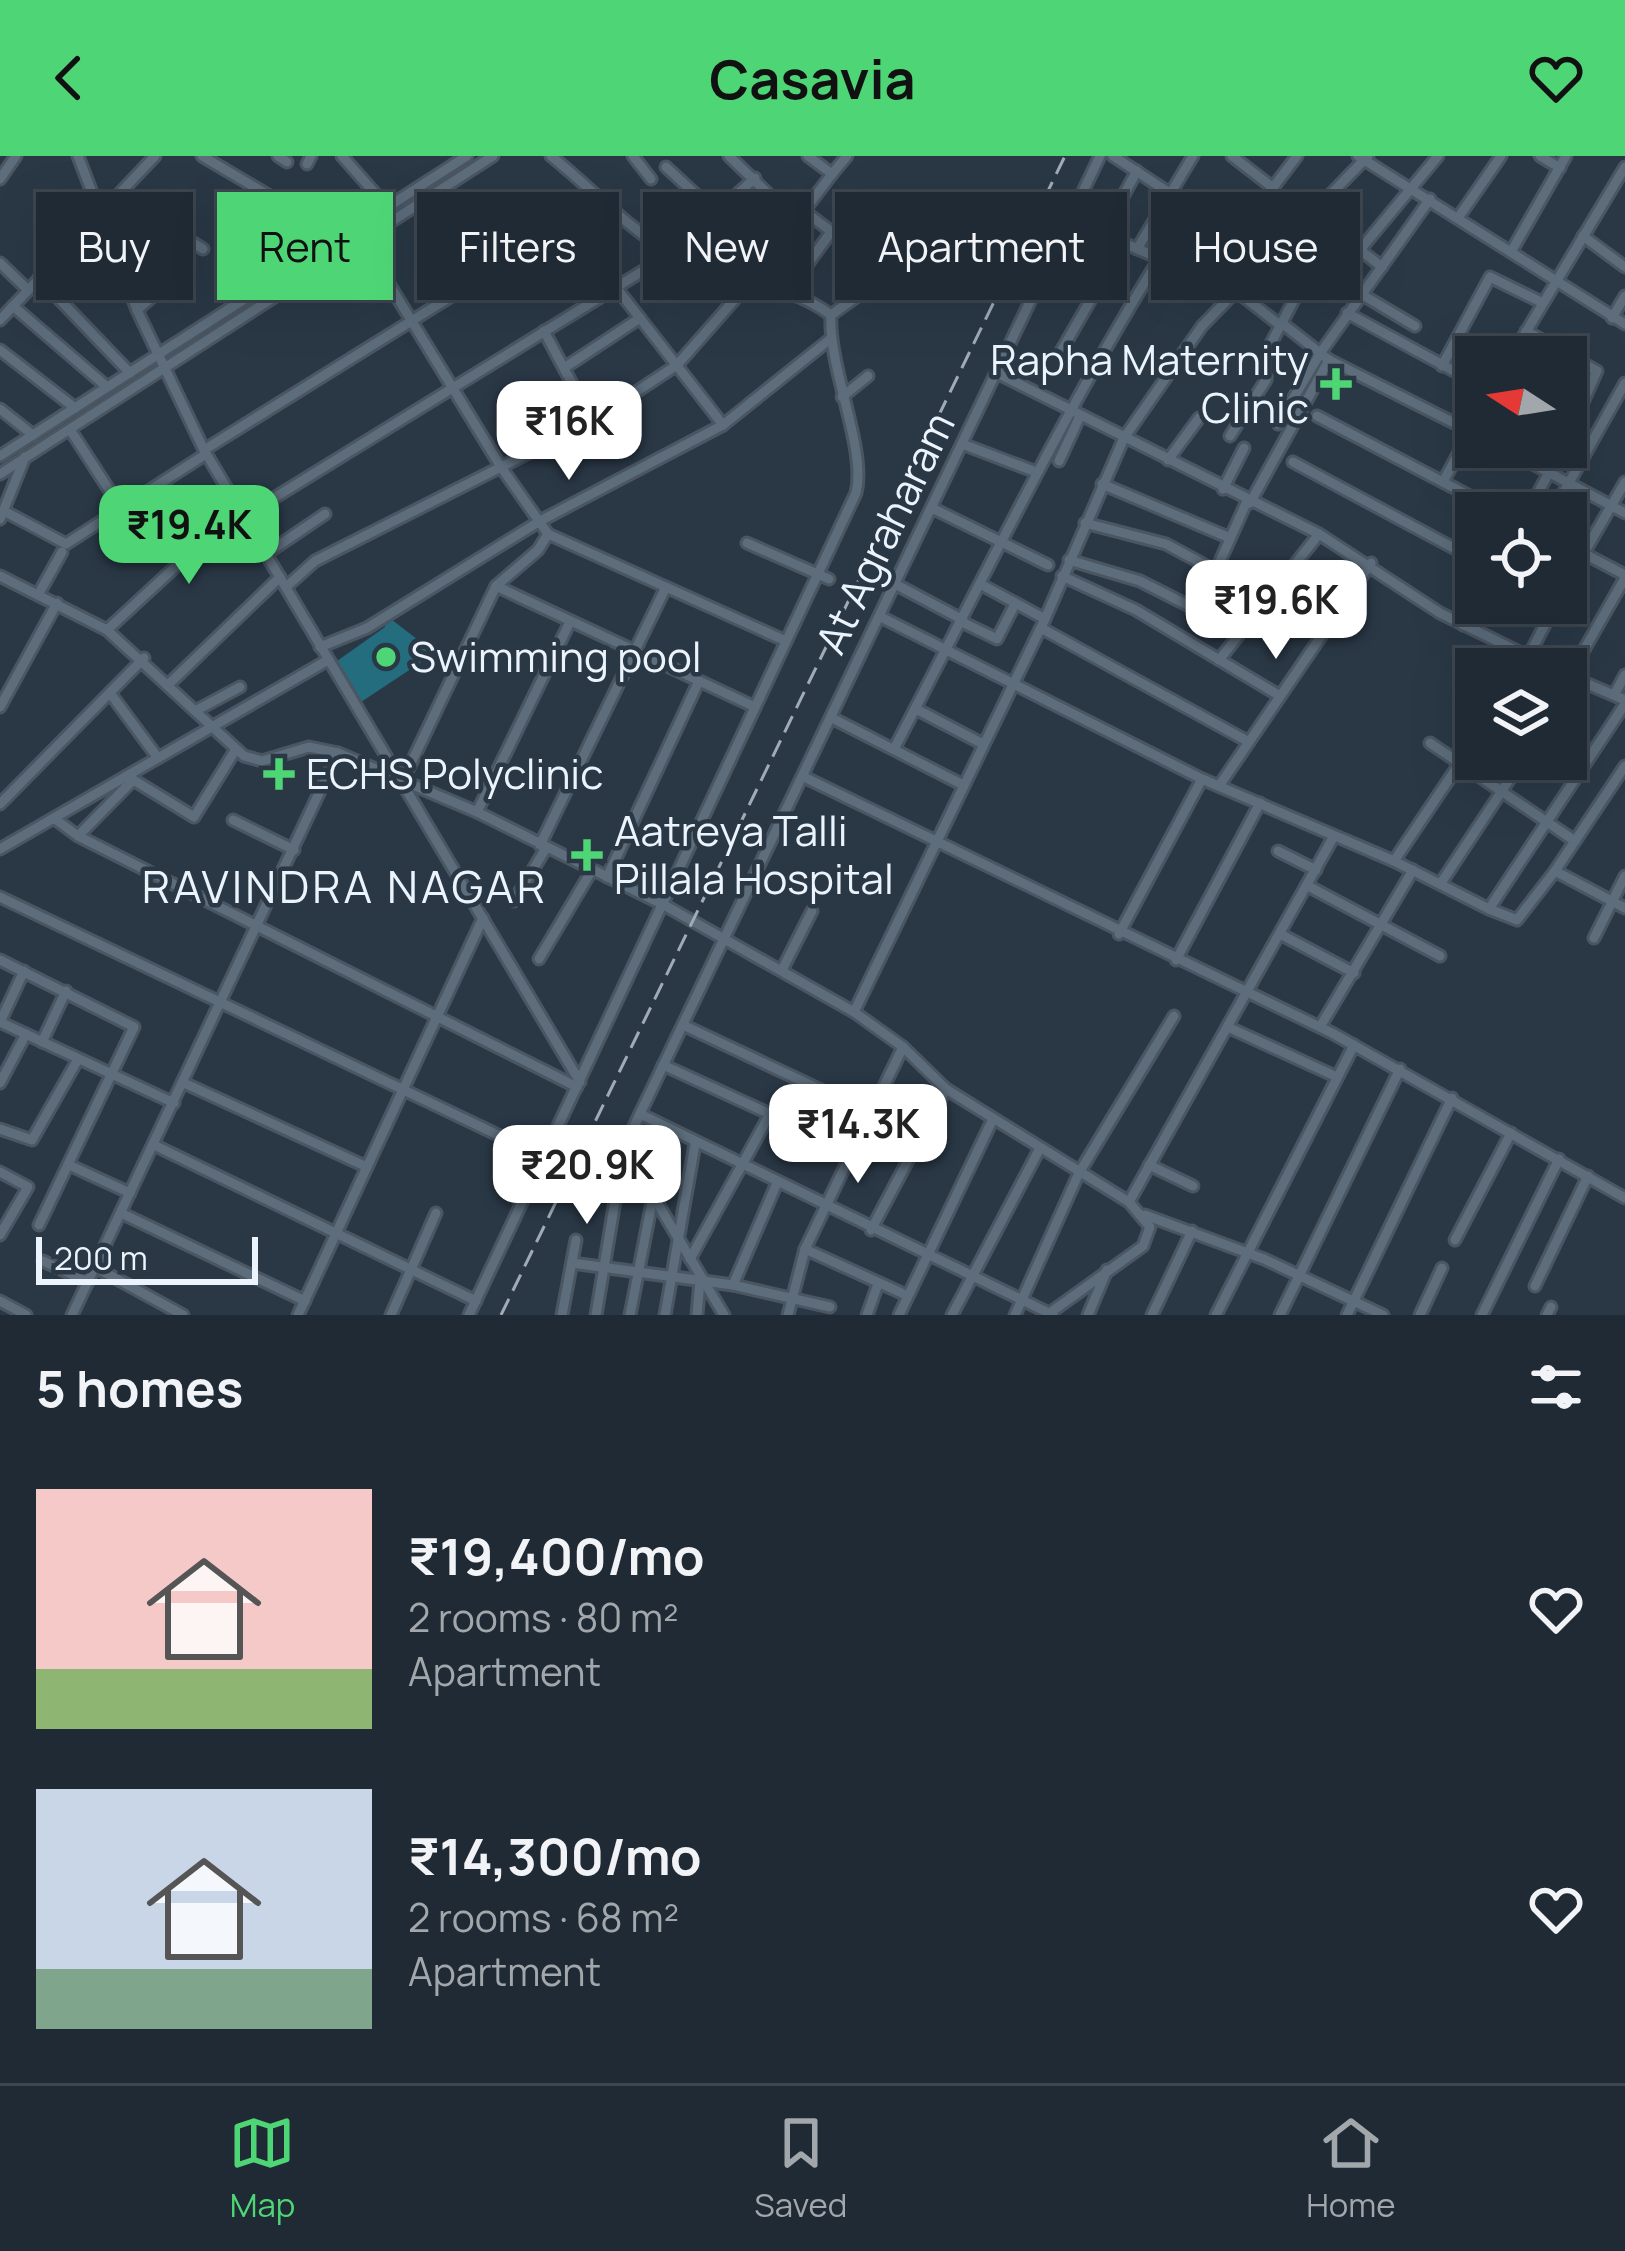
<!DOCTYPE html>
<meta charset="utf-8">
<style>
:root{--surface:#202a34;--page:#28323c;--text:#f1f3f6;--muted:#a2a7ac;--line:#3d464f;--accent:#4ed676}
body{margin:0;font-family:Manrope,sans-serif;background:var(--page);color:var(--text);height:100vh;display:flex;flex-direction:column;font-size:45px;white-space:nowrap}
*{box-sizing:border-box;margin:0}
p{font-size:39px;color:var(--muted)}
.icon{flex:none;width:66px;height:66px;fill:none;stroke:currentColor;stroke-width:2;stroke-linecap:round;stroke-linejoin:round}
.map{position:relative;height:1159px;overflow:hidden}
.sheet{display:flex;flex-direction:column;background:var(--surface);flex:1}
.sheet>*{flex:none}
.top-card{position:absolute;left:36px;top:36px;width:1554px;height:108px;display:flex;gap:24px}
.needle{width:78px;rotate:282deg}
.fabs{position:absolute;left:1455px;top:180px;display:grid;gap:24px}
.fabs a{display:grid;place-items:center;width:132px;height:132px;border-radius:0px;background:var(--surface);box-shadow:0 12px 48px #0002,0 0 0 3px var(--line);font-size:60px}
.scale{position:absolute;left:36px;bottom:30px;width:222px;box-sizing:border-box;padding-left:12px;border:6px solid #ebf4fc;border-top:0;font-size:33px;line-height:42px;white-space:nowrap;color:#ebf4fc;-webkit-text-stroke:9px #2a3846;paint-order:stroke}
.price{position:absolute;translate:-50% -102px;padding:0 27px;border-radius:24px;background:#fff;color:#222;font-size:39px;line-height:78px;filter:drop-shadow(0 3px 6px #0008)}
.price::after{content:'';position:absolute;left:50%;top:72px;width:36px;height:27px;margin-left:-18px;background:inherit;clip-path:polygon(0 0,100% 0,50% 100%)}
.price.selected{background:var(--accent);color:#111}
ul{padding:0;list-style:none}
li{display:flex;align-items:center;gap:36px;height:300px;padding:0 36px}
li span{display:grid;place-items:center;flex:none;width:336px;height:240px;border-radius:0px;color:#555}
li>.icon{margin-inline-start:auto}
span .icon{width:144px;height:144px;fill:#fffc;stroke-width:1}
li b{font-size:51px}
h2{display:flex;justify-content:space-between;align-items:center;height:144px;padding:0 36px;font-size:51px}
.pill{padding:0 42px;border-radius:0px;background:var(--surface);box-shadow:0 12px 48px #0002,0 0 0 3px var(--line);font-size:42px;line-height:108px}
.pill.selected{background:var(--accent);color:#111}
header{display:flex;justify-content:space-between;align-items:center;height:156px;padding:0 36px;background:var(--accent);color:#111;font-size:54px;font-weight:700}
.dock{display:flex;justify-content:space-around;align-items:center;height:168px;border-top:3px solid var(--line);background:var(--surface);font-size:33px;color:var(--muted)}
.dock a{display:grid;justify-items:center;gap:6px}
.dock .selected{color:var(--accent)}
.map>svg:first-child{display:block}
</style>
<header><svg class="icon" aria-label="back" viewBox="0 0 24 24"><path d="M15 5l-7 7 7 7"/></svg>Casavia<svg class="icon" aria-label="heart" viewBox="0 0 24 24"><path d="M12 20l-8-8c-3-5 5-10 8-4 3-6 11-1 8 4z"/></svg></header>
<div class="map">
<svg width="1625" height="1159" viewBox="0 0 1625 1159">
<rect width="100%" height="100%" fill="#2a3846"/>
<!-- water -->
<polygon fill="#236d7e" points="387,460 435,497 361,546 337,505 385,471"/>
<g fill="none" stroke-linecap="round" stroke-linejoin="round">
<!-- minor casing -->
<g stroke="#4a5662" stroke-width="15">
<g id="minor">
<polyline points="78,0 137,154 204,294 580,926"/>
<polyline points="202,0 268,39"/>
<polyline points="278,0 287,6"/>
<polyline points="342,0 388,52"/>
<path d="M551 0C590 31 631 76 675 99 726 125 785 125 831 159"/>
<polyline points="633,0 651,23"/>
<polyline points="729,0 787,56 735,124"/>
<polyline points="808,0 832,18 804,55 888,118"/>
<polyline points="1113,0 1168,36 1243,66"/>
<polyline points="1232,0 1272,31"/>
<polyline points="1358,0 1625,168"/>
<polyline points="1540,0 1560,12"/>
<polyline points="307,8 311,0"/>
<polyline points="666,11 717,58"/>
<polyline points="1137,15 1102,78 1235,134 1281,170"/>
<polyline points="832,18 847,0"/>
<polyline points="0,23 16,0"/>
<polyline points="119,41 203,93"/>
<polyline points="1314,58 1382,111"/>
<polyline points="1458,62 1501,0"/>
<polyline points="1070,65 1102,78"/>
<polyline points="1199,68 1268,102"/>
<polyline points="356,74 501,311 548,378 538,394 496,430 404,622"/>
<polyline points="1583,80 1625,111"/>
<polyline points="1137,93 1193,0"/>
<polyline points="1359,95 1438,0"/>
<polyline points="1511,96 1566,0"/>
<polyline points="0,107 27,133"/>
<polyline points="1205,121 1297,0"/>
<polyline points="39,122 130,217"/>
<polyline points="615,130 723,269"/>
<polyline points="788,135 831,76"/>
<polyline points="1361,138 1415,170"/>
<polyline points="13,150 107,231"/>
<polyline points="137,154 177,119"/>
<polyline points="1347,157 1476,227"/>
<polyline points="1612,162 1625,140"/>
<polyline points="0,164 155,0"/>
<polyline points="1283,168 1329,204 1476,278"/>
<polyline points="544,175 592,265"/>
<polyline points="1526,175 1597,215 1566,284"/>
<polyline points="0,194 75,252"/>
<polyline points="1060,197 1123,88"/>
<polyline points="1511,201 1625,11"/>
<polyline points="1442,210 1490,121 1543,147"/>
<polyline points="564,212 640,162"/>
<polyline points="999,218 1319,378 1440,457 1554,513"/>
<polyline points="842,241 868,220"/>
<polyline points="0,253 33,279"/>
<polyline points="1317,260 1502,357"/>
<polyline points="1278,268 1321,196 1430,43"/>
<polyline points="71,275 139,380"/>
<polyline points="1230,280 1266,224 1268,193 1331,74"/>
<polyline points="965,289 1036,316"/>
<polyline points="1501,291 1625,357"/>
<polyline points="204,294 606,44"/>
<polyline points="0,300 467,0"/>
<polyline points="1168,304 1199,262"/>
<polyline points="1059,305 1080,260"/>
<polyline points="1293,306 1476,404"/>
<polyline points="0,318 493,0"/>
<polyline points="1443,326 1476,265"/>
<polyline points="1102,328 1230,382"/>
<polyline points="1223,333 1244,292"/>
<polyline points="1250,347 1329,204"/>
<polyline points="934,353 1048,409"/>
<polyline points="4,355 66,388 206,298"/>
<polyline points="1527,357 1563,291"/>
<polyline points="1552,357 1625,227"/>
<polyline points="243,361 672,97 755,22"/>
<polyline points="0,363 25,301"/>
<polyline points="1085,367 1166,388 1266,442"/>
<polyline points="548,378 786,485"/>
<polyline points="747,387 829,423"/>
<polyline points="1583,397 1625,419"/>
<polyline points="266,398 325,358"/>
<polyline points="1069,404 1140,425 1205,458"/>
<polyline points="1217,412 1247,345"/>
<polyline points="0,420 107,474 244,600 262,605 309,591 338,597 477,656 664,749 854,856 903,891 946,933 1129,1046 1150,1071 1143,1090 1047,1159"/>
<polyline points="1062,420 1136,454 1280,540"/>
<polyline points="1566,428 1625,326"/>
<polyline points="897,429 963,464"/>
<polyline points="982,429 1045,463"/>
<polyline points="496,430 755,551"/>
<polyline points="286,431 315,405 592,265 677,209 750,126"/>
<polyline points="38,439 62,396"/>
<polyline points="881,461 1202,623 1394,705 1489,753 1625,548"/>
<polyline points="962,466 997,483 1015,448"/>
<polyline points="1463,469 1476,444"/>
<polyline points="1041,472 1249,586"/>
<polyline points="107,474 238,353"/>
<polyline points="320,491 367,472 540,365 723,269 829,184"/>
<polyline points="1219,504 1319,378"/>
<polyline points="1522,513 1556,447"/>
<polyline points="1569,520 1625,422"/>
<polyline points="1569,520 1625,544"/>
<polyline points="170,527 280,421"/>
<polyline points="110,537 158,602"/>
<polyline points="1566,538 1576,522"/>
<polyline points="1614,539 1625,519"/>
<polyline points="0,551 57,447"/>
<polyline points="916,553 983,588"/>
<polyline points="197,554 240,531"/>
<polyline points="832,562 963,629"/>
<polyline points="1430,587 1575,685"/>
<path d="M894 593C981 428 1061 261 1159 103"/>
<polyline points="1625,610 1555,715 1625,752"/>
<polyline points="127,620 194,661 236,593"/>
<polyline points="804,621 1332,877 1625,1042"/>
<polyline points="1219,630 1371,407"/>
<polyline points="0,648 144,502"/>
<polyline points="477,656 570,466"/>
<polyline points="55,663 78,680 577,931"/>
<polyline points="233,664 294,694"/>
<polyline points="78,680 133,624"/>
<polyline points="540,689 666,431"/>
<polyline points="0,693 328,504"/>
<polyline points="1278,695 1316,714"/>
<polyline points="1394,705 1476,583"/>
<polyline points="607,721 699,525"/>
<polyline points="1441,727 1523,603"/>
<polyline points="1308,730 1440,800"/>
<polyline points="0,741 544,1001"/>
<polyline points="514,745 546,692"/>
<polyline points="1489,753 1517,764 1555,715"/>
<polyline points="1119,778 1202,623"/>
<polyline points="1282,779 1354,817"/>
<polyline points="1594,782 1625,720"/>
<polyline points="539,803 592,714"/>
<polyline points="0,804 134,871 39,1069"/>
<polyline points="1176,804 1260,647"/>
<polyline points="782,814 812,755"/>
<polyline points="24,815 0,866 174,947"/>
<polyline points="854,856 1045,463 1124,282 1202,170 1368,0"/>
<polyline points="683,869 870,957"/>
<polyline points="1320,871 1413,714"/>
<polyline points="1230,872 1337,921"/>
<polyline points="42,886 66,835"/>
<polyline points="663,909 818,980"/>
<polyline points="0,927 26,878"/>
<polyline points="184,927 367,1011"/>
<polyline points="640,958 1053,1159"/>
<polyline points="0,973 32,984 77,905"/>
<polyline points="154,989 476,1145"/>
<polyline points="69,1009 130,1037"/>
<polyline points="1149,1009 1193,1030"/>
<polyline points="0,1016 28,1031 0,1079"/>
<polyline points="1129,1046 1334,680"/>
<polyline points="121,1057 305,1145"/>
<polyline points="1145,1059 1264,1103 1383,1159"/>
<polyline points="871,1074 946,933"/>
<polyline points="1455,1084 1511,977"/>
<polyline points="805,1093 906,1139"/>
<polyline points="690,1103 770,958"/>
<polyline points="43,1105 88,1126"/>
<polyline points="572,1107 733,1129 830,1151"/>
<polyline points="95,1111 183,1159"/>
<polyline points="733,1129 777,1027"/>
<polyline points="1535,1130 1588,1020"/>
<polyline points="0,1145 26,1159"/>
<polyline points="72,1159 338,597"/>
<polyline points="298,1159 483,762"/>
<polyline points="391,1159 436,1057"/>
<path d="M469 1159 856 337C867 293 828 212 831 159L926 91"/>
<polyline points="562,1159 576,1084"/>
<polyline points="596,1159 624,991"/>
<polyline points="630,1159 653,1041"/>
<polyline points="665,1159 695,988"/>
<polyline points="697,1159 700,1125"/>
<polyline points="724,1159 624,991 1100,0"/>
<polyline points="788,1159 805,1093 903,891"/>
<polyline points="867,1159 878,1128"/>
<polyline points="899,1159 992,965"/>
<polyline points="952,1159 1039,994"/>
<polyline points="1015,1159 1079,1017 1174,860"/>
<polyline points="1088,1159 1107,1114"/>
<polyline points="1152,1159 1192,1075"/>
<polyline points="1216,1159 1354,889"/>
<polyline points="1280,1159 1400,913"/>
<polyline points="1347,1159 1452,942"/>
<polyline points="1420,1159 1442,1112"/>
<polyline points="1482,1159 1559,1003"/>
<polyline points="1547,1159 1551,1151"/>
</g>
</g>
<!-- minor -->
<use href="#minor" stroke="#5d6d7c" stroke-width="9"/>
<!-- rail -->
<polyline stroke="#a0abb6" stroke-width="3" stroke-dasharray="18 9" stroke-linecap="butt" points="501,1159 1065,0"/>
</g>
<!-- markers -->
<g fill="#4ed676" stroke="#2a3846" stroke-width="4.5">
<path d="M1330 210h12v12h12v12h-12v12h-12v-12h-12v-12h12z"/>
<circle cx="386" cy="501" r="12"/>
<path d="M273 600h12v12h12v12h-12v12h-12v-12h-12v-12h12z"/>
<path d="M581 681h12v12h12v12h-12v12h-12v-12h-12v-12h12z"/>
</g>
<g text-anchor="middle" stroke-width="9" stroke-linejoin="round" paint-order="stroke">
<!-- poi labels -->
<g font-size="42" fill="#ebf4fc" stroke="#2a3846" text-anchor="start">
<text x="1309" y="219" text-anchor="end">Rapha Maternity<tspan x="1309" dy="48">Clinic</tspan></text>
<text x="410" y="516">Swimming pool</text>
<text x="306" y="633">ECHS Polyclinic</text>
<text x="614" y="690">Aatreya Talli<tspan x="614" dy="48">Pillala Hospital</tspan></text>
</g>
<!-- street labels -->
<g font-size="42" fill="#ebf4fc" stroke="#2a3846">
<text transform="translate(885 377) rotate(-64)" y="15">At Agraharam</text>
</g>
<!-- neighbourhood labels -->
<g font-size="45" letter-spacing="3" fill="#ebf4fc" stroke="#2a3846">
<text x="345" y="747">RAVINDRA NAGAR</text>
</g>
</g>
</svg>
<div class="fabs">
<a><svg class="needle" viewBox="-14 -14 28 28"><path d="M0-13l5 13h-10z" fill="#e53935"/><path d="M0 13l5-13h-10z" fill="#a2a7ac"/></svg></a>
<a><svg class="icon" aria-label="locate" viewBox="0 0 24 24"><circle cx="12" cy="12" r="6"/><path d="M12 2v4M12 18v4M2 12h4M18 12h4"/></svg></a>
<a><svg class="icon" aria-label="layers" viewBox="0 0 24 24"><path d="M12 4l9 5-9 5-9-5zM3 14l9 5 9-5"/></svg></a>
</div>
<div class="scale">200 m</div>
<b class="price" style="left:569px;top:327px">₹16K</b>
<b class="price selected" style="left:189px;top:431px">₹19.4K</b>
<b class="price" style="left:1276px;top:506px">₹19.6K</b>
<b class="price" style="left:858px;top:1030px">₹14.3K</b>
<b class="price" style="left:587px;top:1071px">₹20.9K</b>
<div class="top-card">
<a class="pill">Buy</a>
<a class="pill selected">Rent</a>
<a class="pill">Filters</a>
<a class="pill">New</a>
<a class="pill">Apartment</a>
<a class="pill">House</a>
</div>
</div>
<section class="sheet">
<h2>5 homes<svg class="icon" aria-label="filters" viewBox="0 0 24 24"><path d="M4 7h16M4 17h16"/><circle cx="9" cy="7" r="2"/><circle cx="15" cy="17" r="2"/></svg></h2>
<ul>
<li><span style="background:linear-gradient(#f6c9c9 75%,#8fb573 0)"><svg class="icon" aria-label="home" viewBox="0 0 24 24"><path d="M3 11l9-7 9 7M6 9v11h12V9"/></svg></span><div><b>₹19,400/mo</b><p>2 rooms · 80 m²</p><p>Apartment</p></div><svg class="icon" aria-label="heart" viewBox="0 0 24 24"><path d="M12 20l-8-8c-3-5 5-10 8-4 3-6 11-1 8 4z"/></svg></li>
<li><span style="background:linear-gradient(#c9d6e8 75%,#7fa58c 0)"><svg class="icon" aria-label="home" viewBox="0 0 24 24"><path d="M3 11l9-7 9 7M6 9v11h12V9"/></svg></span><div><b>₹14,300/mo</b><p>2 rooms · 68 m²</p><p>Apartment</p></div><svg class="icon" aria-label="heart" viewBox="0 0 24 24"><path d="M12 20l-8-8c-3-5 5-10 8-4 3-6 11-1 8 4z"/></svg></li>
</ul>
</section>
<nav class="dock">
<a class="selected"><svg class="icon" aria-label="map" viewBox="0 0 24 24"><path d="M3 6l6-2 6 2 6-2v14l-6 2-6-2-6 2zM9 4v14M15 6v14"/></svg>Map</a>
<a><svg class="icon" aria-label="saved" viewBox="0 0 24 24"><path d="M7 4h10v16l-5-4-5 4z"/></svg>Saved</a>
<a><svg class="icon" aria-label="home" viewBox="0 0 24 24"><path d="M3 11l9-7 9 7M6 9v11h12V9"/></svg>Home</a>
</nav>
